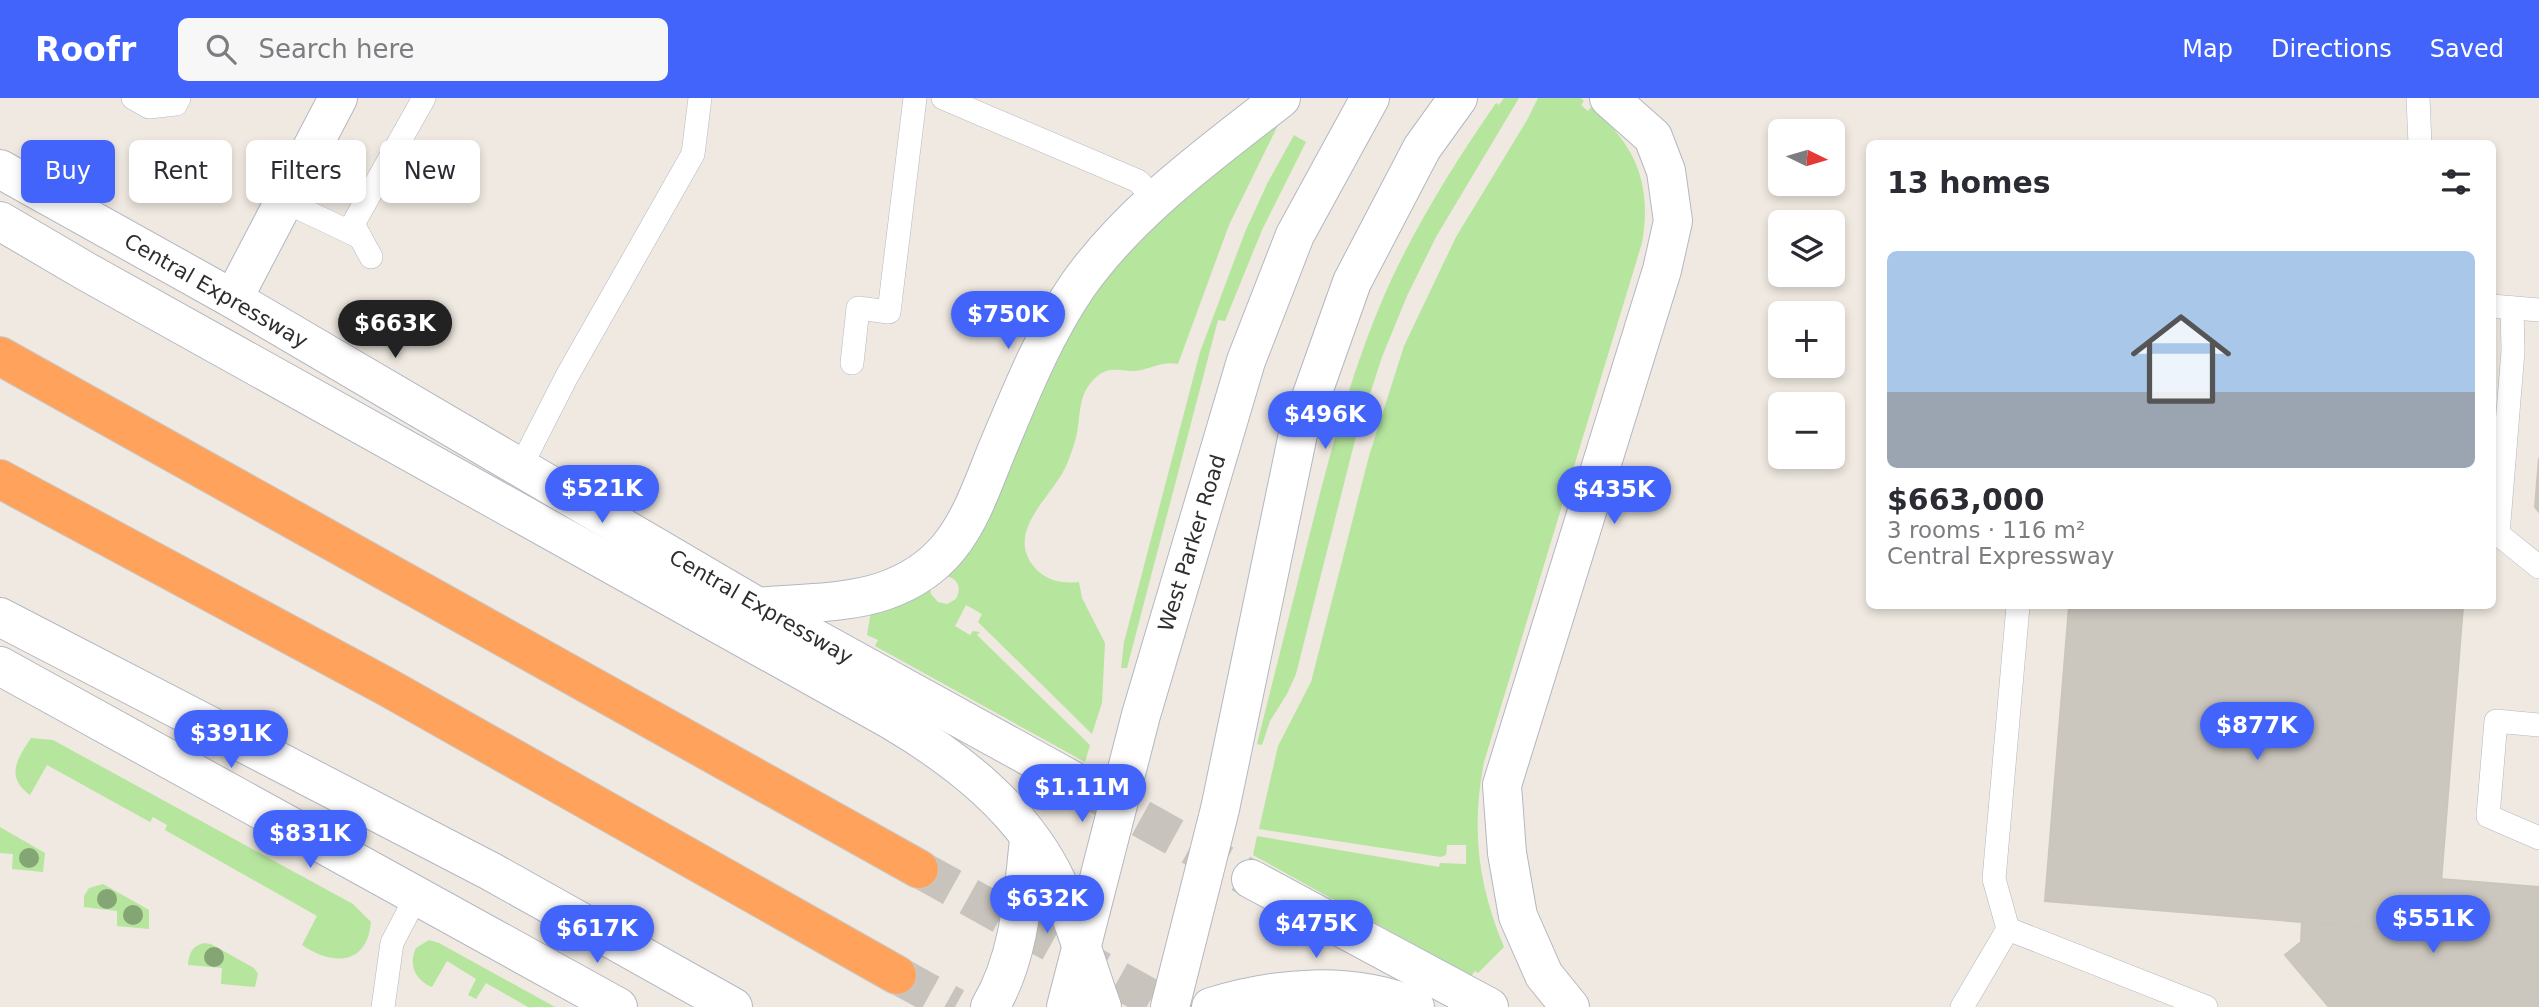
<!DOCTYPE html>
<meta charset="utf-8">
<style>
:root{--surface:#fff;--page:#f7f7f7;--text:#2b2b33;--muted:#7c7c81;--line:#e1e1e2;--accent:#4264fb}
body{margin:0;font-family:"DejaVu Sans",sans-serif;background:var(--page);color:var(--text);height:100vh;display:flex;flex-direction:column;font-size:26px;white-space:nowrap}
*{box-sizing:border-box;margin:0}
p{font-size:23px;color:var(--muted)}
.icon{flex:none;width:38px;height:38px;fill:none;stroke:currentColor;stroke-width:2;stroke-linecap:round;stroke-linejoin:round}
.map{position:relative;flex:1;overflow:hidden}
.side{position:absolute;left:1866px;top:42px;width:630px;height:469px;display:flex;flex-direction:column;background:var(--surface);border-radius:10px;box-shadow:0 4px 10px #0003}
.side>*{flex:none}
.hud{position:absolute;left:21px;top:42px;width:665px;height:63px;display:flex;gap:14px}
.needle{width:46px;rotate:95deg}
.tools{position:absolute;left:1768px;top:21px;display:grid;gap:14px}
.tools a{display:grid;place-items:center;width:77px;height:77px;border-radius:10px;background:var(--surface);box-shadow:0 4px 10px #0003;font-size:35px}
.price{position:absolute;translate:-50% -60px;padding:0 16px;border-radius:24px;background:var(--accent);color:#fff;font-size:23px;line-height:46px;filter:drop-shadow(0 2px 4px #0008)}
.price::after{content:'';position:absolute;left:50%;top:42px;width:21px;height:16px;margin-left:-10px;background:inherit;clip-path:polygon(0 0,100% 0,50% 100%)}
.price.current{background:#222;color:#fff}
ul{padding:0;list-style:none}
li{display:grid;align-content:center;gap:14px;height:371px;padding:0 21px}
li+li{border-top:2px solid var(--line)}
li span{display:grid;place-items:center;height:217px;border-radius:10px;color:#555}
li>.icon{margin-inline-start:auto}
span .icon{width:126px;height:126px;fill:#fffc;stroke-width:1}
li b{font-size:30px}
h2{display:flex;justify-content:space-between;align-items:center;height:84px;padding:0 21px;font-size:30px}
.pill{padding:0 24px;border-radius:10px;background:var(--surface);box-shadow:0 4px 10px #0003;font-size:24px;line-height:63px}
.pill.current{background:var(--accent);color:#fff}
header{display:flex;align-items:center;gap:42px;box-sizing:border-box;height:98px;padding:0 35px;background:var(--accent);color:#fff}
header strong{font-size:33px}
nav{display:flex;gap:38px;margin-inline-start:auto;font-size:24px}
.search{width:490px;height:63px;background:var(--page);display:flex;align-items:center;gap:18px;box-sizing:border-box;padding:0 24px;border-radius:10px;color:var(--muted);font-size:26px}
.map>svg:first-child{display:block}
</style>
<header>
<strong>Roofr</strong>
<div class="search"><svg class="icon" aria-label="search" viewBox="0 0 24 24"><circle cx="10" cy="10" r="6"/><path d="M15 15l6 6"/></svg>Search here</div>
<nav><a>Map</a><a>Directions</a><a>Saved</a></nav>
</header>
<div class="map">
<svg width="2539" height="909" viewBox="0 0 2539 909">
<rect width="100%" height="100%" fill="#efe9e1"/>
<!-- green -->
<g fill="#b6e59e">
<path d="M1504 0H1519L1436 139 1407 198 1382 259 1355 342 1296 576 1287 596 1270 623 1262 647 1257 646C1276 570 1295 495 1314 419 1335 337 1357 255 1393 178 1422 117 1458 60 1496 5L1499 7Z"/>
<path d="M1538 0H1581L1584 3 1581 7 1588 13 1591 9C1637 48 1652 87 1642 145L1484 664C1471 732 1478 786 1504 849L1478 875 1475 873 1471 878 1253 757 1257 738 1439 769 1440 765 1466 766V747H1447L1446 757 1441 759 1259 731 1278 648 1311 584 1369 358 1404 248 1456 139 1527 22Z"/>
<path d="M1281 21 1229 127 1178 266C1163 263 1155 269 1141 272 1125 276 1111 265 1095 280 1078 297 1081 313 1077 335 1075 345 1071 356 1067 366 1054 398 1003 433 1035 470 1047 483 1062 486 1079 484L1082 500 1105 545 1102 605 1092 636 978 524 982 516 966 507 955 528 970 537 973 533 980 534 977 537 1090 647 1085 664 875 548 878 542 867 537 871 513 930 486 931 496 938 504 947 506 956 501C963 487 956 479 942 477L1083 209 1158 119Z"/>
<polygon points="1294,37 1306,44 1262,132 1225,223 1218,222 1127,570 1121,570 1124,544 1200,254 1245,134 1268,84"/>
<path d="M31 640 53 642 353 806 371 824C367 869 331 867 302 847L317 818 165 732 167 727 153 719 150 724 47 667 30 697C5 679 17 661 31 640Z"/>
<polygon points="0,729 45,755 43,774 12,771 13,756 0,755"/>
<polygon points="103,786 149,812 149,831 117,828 117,813 84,809 84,798 89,790"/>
<path d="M429 842 439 845 555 909H528L486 885 476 901 468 897 476 881 447 863 432 889C415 882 408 866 416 850Z"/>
<path d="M204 845 211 846 254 870 258 876 255 889 221 886 222 870 188 867C189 855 192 848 204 845Z"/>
</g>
<!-- building -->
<g fill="#cbc7bf" stroke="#cbc5ba" stroke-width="2">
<polygon points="2539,360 2539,414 2535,409"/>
<polygon points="2069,508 2463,508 2437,835 2045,803"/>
<polygon points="2441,781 2539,789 2539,909 2329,909 2285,857 2301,844 2302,824 2437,835"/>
</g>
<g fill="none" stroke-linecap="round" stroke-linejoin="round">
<!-- secondary-tunnel -->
<polyline stroke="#c8c4bd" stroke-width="38" stroke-dasharray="38 19" stroke-linecap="butt" points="1091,693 1251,781"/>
<!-- motorway-tunnel -->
<g stroke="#c8c4bd" stroke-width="38" stroke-dasharray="38 19" stroke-linecap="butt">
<polyline points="919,771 1167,909"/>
<polyline points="897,877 955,909"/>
</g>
<!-- service casing -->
<g stroke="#b4b7c1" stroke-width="24">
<g id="service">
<polyline points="133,0 149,9 176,6 179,0"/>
<polyline points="943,0 1138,83 1155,101"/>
<polyline points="2418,0 2420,46"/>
<polyline points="284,103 360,139"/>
<polyline points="371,159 353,126 424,0"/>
<polyline points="2492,208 2539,212"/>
<polyline points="2512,210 2513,253 2498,436 2539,469"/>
<polyline points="852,265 858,210 889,214 915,0"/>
<polyline points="520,370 567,278 693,56 700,0"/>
<polyline points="2018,508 1994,781 2008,831 2206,909"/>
<polyline points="2539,627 2496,623 2488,718 2539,740"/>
<polyline points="383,909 392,845 417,797"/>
<polyline points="1962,909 2008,831"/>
</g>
</g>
<!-- minor casing -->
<g stroke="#b4b7c1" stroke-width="40">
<polyline id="minor" points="233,201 338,0"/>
</g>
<!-- secondary casing -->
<g stroke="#b4b7c1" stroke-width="40">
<g id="secondary">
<polyline points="0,71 233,201 758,509 1088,691"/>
<path d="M0 123 87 174 891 622C957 661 1023 712 1057 784 1075 823 1087 868 1102 909"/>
<path d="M758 509C797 505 847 506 884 493 910 484 932 470 949 449 971 422 983 386 996 354 1020 297 1043 238 1078 187 1132 111 1209 57 1281 0"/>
<polyline points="0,519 490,773 733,909"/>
<polyline points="0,568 618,909"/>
<polyline points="1251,781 1489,909"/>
<path d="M990 909C1020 858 1023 798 1029 741"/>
<polyline points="1066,909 1141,617 1246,263 1295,137 1370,0"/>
<polyline points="1170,909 1220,711 1298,336 1352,184 1422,50 1458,0"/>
<path d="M1211 909C1276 889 1351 882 1415 909"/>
<polyline points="1570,909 1544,877 1518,818 1507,755 1502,687 1662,172 1673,123 1666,73 1653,39 1609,0"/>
</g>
</g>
<!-- motorway casing -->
<g stroke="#c9c9c9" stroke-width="40">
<g id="motorway">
<polyline points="0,258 919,771"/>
<polyline points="0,381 387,589 897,877"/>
</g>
</g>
<!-- service -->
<use href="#service" stroke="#fff" stroke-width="23"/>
<!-- minor -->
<use href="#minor" stroke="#fff" stroke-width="38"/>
<!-- secondary -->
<use href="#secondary" stroke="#fff" stroke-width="38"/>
<!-- motorway -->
<use href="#motorway" stroke="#ffa35c" stroke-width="38"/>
</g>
<!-- trees -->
<g fill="#84a574">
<circle cx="29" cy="760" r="10"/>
<circle cx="107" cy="801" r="10"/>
<circle cx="133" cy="817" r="10"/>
<circle cx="214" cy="859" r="10"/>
</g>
<g text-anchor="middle" stroke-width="5" stroke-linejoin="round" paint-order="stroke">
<!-- street labels -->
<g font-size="21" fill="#2e2e2e" stroke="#fff">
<text transform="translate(216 193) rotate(30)" y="7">Central Expressway</text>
<text transform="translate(1192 445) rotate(-73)" y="7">West Parker Road</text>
<text transform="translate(761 509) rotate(30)" y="7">Central Expressway</text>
</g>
</g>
</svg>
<div class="tools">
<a><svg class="needle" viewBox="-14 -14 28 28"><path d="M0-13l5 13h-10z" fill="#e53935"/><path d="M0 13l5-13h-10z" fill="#7c7c81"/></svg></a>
<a><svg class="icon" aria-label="layers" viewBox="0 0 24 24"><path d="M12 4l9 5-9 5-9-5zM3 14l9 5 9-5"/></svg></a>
<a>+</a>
<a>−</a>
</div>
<b class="price" style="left:1008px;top:253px">$750K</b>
<b class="price current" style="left:395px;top:262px">$663K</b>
<b class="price" style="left:1325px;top:353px">$496K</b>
<b class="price" style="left:602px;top:427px">$521K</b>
<b class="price" style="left:1614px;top:428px">$435K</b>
<b class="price" style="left:2257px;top:664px">$877K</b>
<b class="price" style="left:231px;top:672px">$391K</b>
<b class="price" style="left:1082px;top:726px">$1.11M</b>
<b class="price" style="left:310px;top:772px">$831K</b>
<b class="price" style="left:1047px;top:837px">$632K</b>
<b class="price" style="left:2433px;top:857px">$551K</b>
<b class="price" style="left:1316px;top:862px">$475K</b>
<b class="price" style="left:597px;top:867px">$617K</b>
<div class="hud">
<a class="pill current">Buy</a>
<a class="pill">Rent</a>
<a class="pill">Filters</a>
<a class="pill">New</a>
</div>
<section class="side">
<h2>13 homes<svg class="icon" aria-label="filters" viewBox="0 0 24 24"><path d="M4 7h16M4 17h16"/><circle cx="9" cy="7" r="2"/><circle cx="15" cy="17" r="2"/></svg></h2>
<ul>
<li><span style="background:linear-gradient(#a9c7e8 65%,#9aa5b1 0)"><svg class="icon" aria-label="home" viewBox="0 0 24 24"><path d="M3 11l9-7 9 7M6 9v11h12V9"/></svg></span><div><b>$663,000</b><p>3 rooms · 116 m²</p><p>Central Expressway</p></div></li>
</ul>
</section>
</div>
